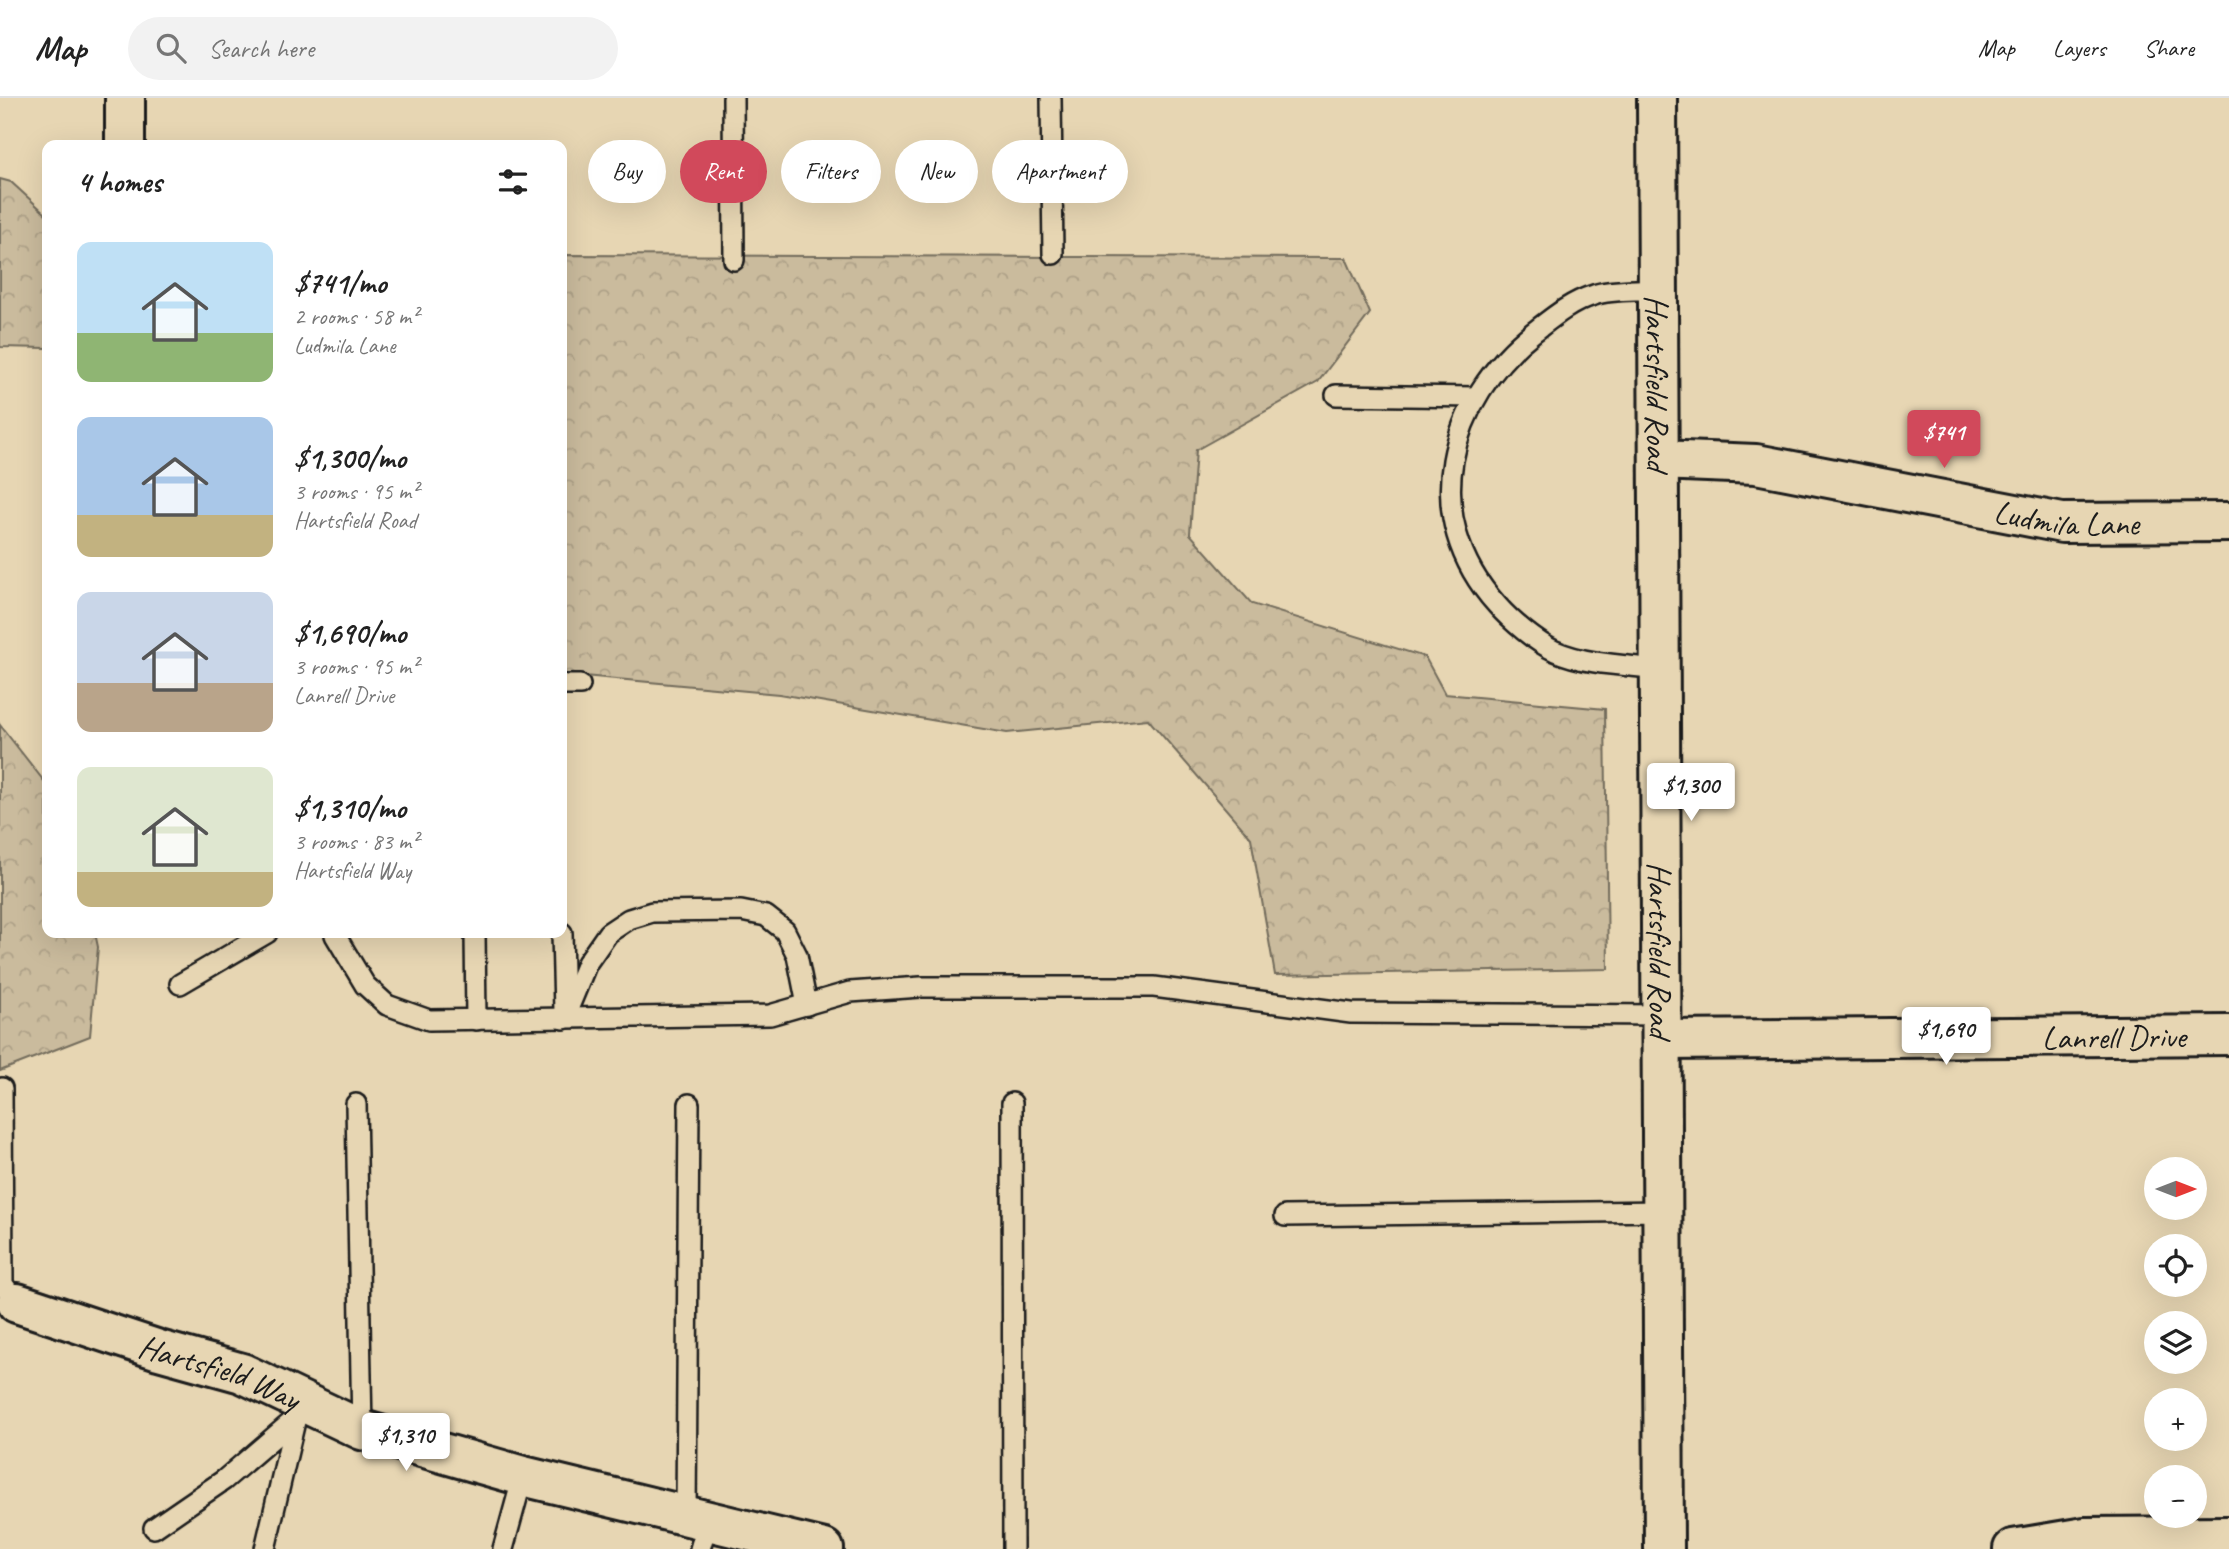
<!DOCTYPE html>
<meta charset="utf-8">
<style>
:root{--surface:#fff;--page:#f2f2f2;--text:#222;--muted:#767676;--line:#e0e0e0;--accent:#d1495b}
body{margin:0;font-family:Caveat,sans-serif;background:var(--page);color:var(--text);height:100vh;display:flex;flex-direction:column;font-size:26px;white-space:nowrap}
*{box-sizing:border-box;margin:0}
p{font-size:23px;color:var(--muted)}
.icon{flex:none;width:38px;height:38px;fill:none;stroke:currentColor;stroke-width:2;stroke-linecap:round;stroke-linejoin:round}
.map{position:relative;flex:1;overflow:hidden}
.details{position:absolute;left:42px;top:42px;width:525px;height:798px;display:flex;flex-direction:column;background:var(--surface);border-radius:14px;box-shadow:0 7px 28px #0002}
.details>*{flex:none}
.top-card{position:absolute;left:588px;top:42px;width:665px;height:63px;display:flex;gap:14px}
.needle{width:46px;rotate:90deg}
.buttons{position:absolute;left:2144px;top:1059px;display:grid;gap:14px}
.buttons a{display:grid;place-items:center;width:63px;height:63px;border-radius:50%;background:var(--surface);box-shadow:0 7px 28px #0002;font-size:35px}
.price{position:absolute;translate:-50% -60px;padding:0 16px;border-radius:7px;background:#fff;color:#222;font-size:23px;line-height:46px;filter:drop-shadow(0 2px 4px #0008)}
.price::after{content:'';position:absolute;left:50%;top:42px;width:21px;height:16px;margin-left:-10px;background:inherit;clip-path:polygon(0 0,100% 0,50% 100%)}
.price.active{background:var(--accent);color:#fff}
ul{padding:0;list-style:none}
li{display:flex;align-items:center;gap:21px;height:175px;padding:0 35px}
li span{display:grid;place-items:center;flex:none;width:196px;height:140px;border-radius:14px;color:#555}
li>.icon{margin-inline-start:auto}
span .icon{width:84px;height:84px;fill:#fffc;stroke-width:1}
li b{font-size:30px}
h2{display:flex;justify-content:space-between;align-items:center;height:84px;padding:0 35px;font-size:30px}
.tag{padding:0 24px;border-radius:32px;background:var(--surface);box-shadow:0 7px 28px #0002;font-size:24px;line-height:63px}
.tag.active{background:var(--accent);color:#fff}
header{display:flex;align-items:center;gap:42px;box-sizing:border-box;height:98px;padding:0 35px;background:var(--surface);border-bottom:2px solid var(--line)}
header strong{font-size:33px}
nav{display:flex;gap:38px;margin-inline-start:auto;font-size:24px}
.search{width:490px;height:63px;background:var(--page);display:flex;align-items:center;gap:18px;box-sizing:border-box;padding:0 24px;border-radius:38px;color:var(--muted);font-size:26px}
.map>svg:first-child{display:block}
</style>
<header>
<strong>Map</strong>
<div class="search"><svg class="icon" aria-label="search" viewBox="0 0 24 24"><circle cx="10" cy="10" r="6"/><path d="M15 15l6 6"/></svg>Search here</div>
<nav><a>Map</a><a>Layers</a><a>Share</a></nav>
</header>
<div class="map">
<svg width="2229" height="1451" viewBox="0 0 2229 1451">
<defs>
<pattern id="forest-crowns" width="20" height="18" patternUnits="userSpaceOnUse" patternTransform="scale(1.75)"><rect width="20" height="18" fill="#cabb9d"/><path d="M2 6a3 3 0 1 1 6 0M12 15a3 3 0 1 1 6 0" fill="none" stroke="#ada087"/></pattern>
</defs>
<rect width="100%" height="100%" fill="#e7d6b3"/>
<filter id="ink" filterUnits="userSpaceOnUse"><feTurbulence type="fractalNoise" baseFrequency=".0143" numOctaves="2"/><feDisplacementMap in="SourceGraphic" scale="14" xChannelSelector="R" yChannelSelector="G"/><feConvolveMatrix kernelMatrix="1 2 1 2 8 2 1 2 1" color-interpolation-filters="sRGB"/></filter>
<g filter="url(#ink)">
<!-- forest -->
<g fill="url(#forest-crowns)" stroke="#736c5c" stroke-width="2">
<polygon points="0,81 11,84 47,117 47,250 0,249"/>
<polygon points="562,157 1346,160 1370,215 1318,284 1196,352 1190,436 1252,506 1425,559 1445,596 1605,611 1608,871 1275,877 1251,740 1148,621 1007,635 779,596 562,576"/>
<polygon points="0,627 47,687 47,835 95,835 98,849 90,938 0,973"/>
</g>
<g fill="none" stroke-linecap="round" stroke-linejoin="round">
<!-- lane casing -->
<g stroke="#1c1c1c" stroke-width="24">
<g id="lane">
<polyline points="733,0 734,162"/>
<polyline points="1051,0 1053,156"/>
<path d="M1657 191C1637 193 1612 191 1594 197 1571 204 1553 219 1535 233 1447 302 1417 418 1497 507 1511 523 1536 544 1555 553 1587 567 1626 567 1660 571"/>
<polyline points="1336,297 1476,299"/>
<polyline points="562,587 580,587"/>
<polyline points="475,835 476,922"/>
<polyline points="562,835 564,913"/>
<polyline points="335,837 365,887 387,907 429,922 770,917 850,894 921,889 1154,889 1351,915 1663,917"/>
<polyline points="180,886 267,835"/>
<polyline points="564,921 587,865 608,835 629,821 652,814 741,813 766,818 785,833 797,857 807,907"/>
<polyline points="2,990 3,1186 17,1205"/>
<polyline points="1012,1005 1013,1451"/>
<polyline points="356,1006 362,1332"/>
<polyline points="1285,1118 1663,1113"/>
<polyline points="686,1417 689,1006"/>
<polyline points="154,1430 224,1382 295,1321"/>
<polyline points="265,1451 296,1319"/>
<polyline points="503,1451 523,1378"/>
<polyline points="700,1451 708,1423"/>
</g>
</g>
<!-- street casing -->
<g stroke="#1c1c1c" stroke-width="44">
<g id="street">
<polyline points="125,0 125,47"/>
<path id="s1" d="M1659 362 1756 366 2062 425 2229 424"/>
<path id="s2" d="M1662 942 2229 937"/>
<path id="s3" d="M17 1205 159 1252 242 1275 362 1332 523 1378 824 1451"/>
<polyline points="2013,1451 2085,1439 2229,1438"/>
</g>
</g>
<!-- secondary casing -->
<g stroke="#1c1c1c" stroke-width="44">
<g id="secondary">
<path id="s4" d="M1657 0 1664 1451"/>
</g>
</g>
<!-- lane -->
<use href="#lane" stroke="#e7d6b3" stroke-width="19"/>
<!-- street -->
<use href="#street" stroke="#e7d6b3" stroke-width="38"/>
<!-- secondary -->
<use href="#secondary" stroke="#e7d6b3" stroke-width="38"/>
</g>
</g>
<g text-anchor="middle" stroke-width="7" stroke-linejoin="round" paint-order="stroke">
<!-- street labels -->
<g font-size="33" fill="#1c1c1c" stroke="#e7d6b3">
<text dy="12" stroke="none"><textPath href="#s4" startOffset="285">Hartsfield Road</textPath></text>
<text dy="12" stroke="none"><textPath href="#s1" startOffset="413">Ludmila Lane</textPath></text>
<text dy="12" stroke="none"><textPath href="#s4" startOffset="852">Hartsfield Road</textPath></text>
<text dy="12" stroke="none"><textPath href="#s2" startOffset="452">Lanrell Drive</textPath></text>
<text dy="12" stroke="none"><textPath href="#s3" startOffset="214">Hartsfield Way</textPath></text>
</g>
</g>
</svg>
<div class="buttons">
<a><svg class="needle" viewBox="-14 -14 28 28"><path d="M0-13l5 13h-10z" fill="#e53935"/><path d="M0 13l5-13h-10z" fill="#767676"/></svg></a>
<a><svg class="icon" aria-label="locate" viewBox="0 0 24 24"><circle cx="12" cy="12" r="6"/><path d="M12 2v4M12 18v4M2 12h4M18 12h4"/></svg></a>
<a><svg class="icon" aria-label="layers" viewBox="0 0 24 24"><path d="M12 4l9 5-9 5-9-5zM3 14l9 5 9-5"/></svg></a>
<a>+</a>
<a>−</a>
</div>
<b class="price active" style="left:1944px;top:372px">$741</b>
<b class="price" style="left:1691px;top:725px">$1,300</b>
<b class="price" style="left:1946px;top:969px">$1,690</b>
<b class="price" style="left:406px;top:1375px">$1,310</b>
<div class="top-card">
<a class="tag">Buy</a>
<a class="tag active">Rent</a>
<a class="tag">Filters</a>
<a class="tag">New</a>
<a class="tag">Apartment</a>
</div>
<section class="details">
<h2>4 homes<svg class="icon" aria-label="filters" viewBox="0 0 24 24"><path d="M4 7h16M4 17h16"/><circle cx="9" cy="7" r="2"/><circle cx="15" cy="17" r="2"/></svg></h2>
<ul>
<li><span style="background:linear-gradient(#bfe0f5 65%,#8fb573 0)"><svg class="icon" aria-label="home" viewBox="0 0 24 24"><path d="M3 11l9-7 9 7M6 9v11h12V9"/></svg></span><div><b>$741/mo</b><p>2 rooms · 58 m²</p><p>Ludmila Lane</p></div></li>
<li><span style="background:linear-gradient(#a9c7e8 70%,#c2b280 0)"><svg class="icon" aria-label="home" viewBox="0 0 24 24"><path d="M3 11l9-7 9 7M6 9v11h12V9"/></svg></span><div><b>$1,300/mo</b><p>3 rooms · 95 m²</p><p>Hartsfield Road</p></div></li>
<li><span style="background:linear-gradient(#c9d6e8 65%,#b9a48a 0)"><svg class="icon" aria-label="home" viewBox="0 0 24 24"><path d="M3 11l9-7 9 7M6 9v11h12V9"/></svg></span><div><b>$1,690/mo</b><p>3 rooms · 95 m²</p><p>Lanrell Drive</p></div></li>
<li><span style="background:linear-gradient(#dfe7d0 75%,#c2b280 0)"><svg class="icon" aria-label="home" viewBox="0 0 24 24"><path d="M3 11l9-7 9 7M6 9v11h12V9"/></svg></span><div><b>$1,310/mo</b><p>3 rooms · 83 m²</p><p>Hartsfield Way</p></div></li>
</ul>
</section>
</div>
